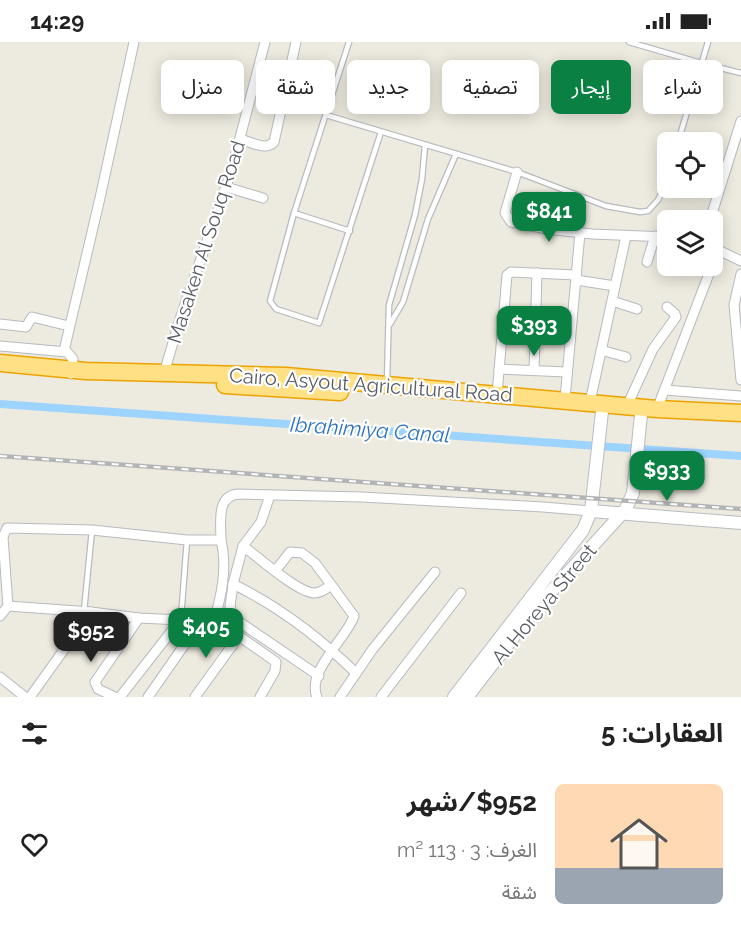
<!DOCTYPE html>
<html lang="ar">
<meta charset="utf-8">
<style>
:root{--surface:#fff;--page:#f6f6f6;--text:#222;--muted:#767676;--line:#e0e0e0;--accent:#0b8043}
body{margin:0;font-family:Raleway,"Noto Sans Arabic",sans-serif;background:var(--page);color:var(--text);direction:rtl;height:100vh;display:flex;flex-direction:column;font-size:22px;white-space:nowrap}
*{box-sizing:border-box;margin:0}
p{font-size:20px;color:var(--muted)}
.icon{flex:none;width:33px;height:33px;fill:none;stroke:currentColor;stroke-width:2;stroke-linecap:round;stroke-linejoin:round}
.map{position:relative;height:655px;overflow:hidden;direction:ltr}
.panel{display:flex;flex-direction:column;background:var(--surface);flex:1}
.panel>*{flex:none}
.banner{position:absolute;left:18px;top:18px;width:705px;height:54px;direction:rtl;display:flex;gap:12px}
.buttons{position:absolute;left:657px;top:90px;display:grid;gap:12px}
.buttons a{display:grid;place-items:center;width:66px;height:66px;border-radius:9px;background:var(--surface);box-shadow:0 3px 15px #0003;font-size:30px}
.price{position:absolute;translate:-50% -51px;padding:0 14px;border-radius:12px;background:var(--accent);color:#fff;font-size:20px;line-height:39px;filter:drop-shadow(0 2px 3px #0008)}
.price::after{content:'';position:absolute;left:50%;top:36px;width:18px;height:14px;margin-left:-9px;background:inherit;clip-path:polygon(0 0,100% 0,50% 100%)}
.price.on{background:#222;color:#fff}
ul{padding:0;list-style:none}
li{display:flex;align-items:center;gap:18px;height:150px;padding:0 18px}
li+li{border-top:2px solid var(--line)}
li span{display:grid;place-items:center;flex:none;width:168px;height:120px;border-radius:9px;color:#555}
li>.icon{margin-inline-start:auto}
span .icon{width:72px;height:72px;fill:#fffc;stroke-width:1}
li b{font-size:26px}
h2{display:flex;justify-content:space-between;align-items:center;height:72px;padding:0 18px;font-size:26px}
.pill{padding:0 21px;border-radius:9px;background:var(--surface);box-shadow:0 3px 15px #0003;font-size:21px;line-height:54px}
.pill.on{background:var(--accent);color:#fff}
.status{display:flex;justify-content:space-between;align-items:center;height:42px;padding:0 30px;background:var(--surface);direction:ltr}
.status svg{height:16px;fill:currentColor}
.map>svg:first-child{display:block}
</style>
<div class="status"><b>14:29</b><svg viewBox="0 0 49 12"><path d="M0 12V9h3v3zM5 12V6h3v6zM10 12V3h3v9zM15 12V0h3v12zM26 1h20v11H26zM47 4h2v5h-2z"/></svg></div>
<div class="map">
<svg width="741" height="655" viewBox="0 0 741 655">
<rect width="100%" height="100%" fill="#edeadf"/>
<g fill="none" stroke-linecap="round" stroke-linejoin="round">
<!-- canal -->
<polyline stroke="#9dd4ff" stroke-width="8" points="0,362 741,414"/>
<!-- lane casing -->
<g stroke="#b7bac0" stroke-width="7">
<g id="lane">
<polyline points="349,0 294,171 270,259 276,267 319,281 381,90"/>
<polyline points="629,0 701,21 741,31"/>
<polyline points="326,73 517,130 606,164 640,170 648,169 658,158 668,137"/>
<polyline points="678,100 708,0"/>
<polyline points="294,171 350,189"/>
<polyline points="390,282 403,260 428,177 456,112"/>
<polyline points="387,340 389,263 415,173 422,137 425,103"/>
<polyline points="84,569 92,488"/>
<polyline points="181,576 187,498"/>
</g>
</g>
<!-- street casing -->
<g stroke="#b7bac0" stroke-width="11">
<g id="street">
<polyline points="257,34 287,41"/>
<path d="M240 97C251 100 265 109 274 100L296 0"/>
<polyline points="517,130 505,171 511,180 547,187 592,192 668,195"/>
<polyline points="226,145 263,156"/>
<polyline points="710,178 741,79"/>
<polyline points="712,205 741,219"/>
<polyline points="647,220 655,194"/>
<polyline points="741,232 734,263 741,338"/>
<polyline points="576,238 615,244"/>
<polyline points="612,259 637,267"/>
<polyline points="0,282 26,285 32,275 69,284"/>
<polyline points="0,304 67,310 73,317 71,332"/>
<polyline points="601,308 626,315"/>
<polyline points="64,309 100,156 134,0"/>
<polyline points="499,327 567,330"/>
<polyline points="534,328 537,231"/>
<polyline points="164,331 180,277 231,130 265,0"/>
<polyline points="665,348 741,354"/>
<polyline points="497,353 507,233 511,230 576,233"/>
<polyline points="565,357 580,191"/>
<polyline points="590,360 626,194"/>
<polyline points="627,364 653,307 676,275 675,272 667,265"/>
<polyline points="657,367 712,224"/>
<polyline points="270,453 261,480 243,504 233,542 230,565 233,574 238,579 319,634"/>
<path d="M243 504C258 515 297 550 314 551 321 551 325 547 331 543"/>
<path d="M276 528 290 510 302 511 315 521 354 574C347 596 306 629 317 655"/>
<path d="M233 542C278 564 320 596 356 631"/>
<path d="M8 564 3 495 7 486 92 488 187 498H221C221 481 216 454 238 452L362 455 543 465 591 469"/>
<polyline points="0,574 8,564 91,570 139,576 201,579 239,594 276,620 275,629 260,655"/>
<path d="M213 583C221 555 228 527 221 498"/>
<polyline points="0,635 25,655"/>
<polyline points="30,655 91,570"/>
<polyline points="115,655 98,647 95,640 139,576"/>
<polyline points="120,655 181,577"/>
<polyline points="148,655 201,579"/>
<polyline points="195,655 239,594"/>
<polyline points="340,655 372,608 435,530"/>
<polyline points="381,655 461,551"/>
</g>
</g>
<!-- secondary casing -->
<g stroke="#b8bcc3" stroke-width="14">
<g id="secondary">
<polyline points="591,469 741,481"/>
<polyline points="454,655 583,488 591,469 602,370"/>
<polyline points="467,655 536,566 626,467 633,451 641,373"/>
</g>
</g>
<!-- highway casing -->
<g stroke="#eca300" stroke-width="19">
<g id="highway">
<polyline points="0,321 86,329 286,334 657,367 741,371"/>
<polyline points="225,343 340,350"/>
</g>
</g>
<!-- lane -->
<use href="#lane" stroke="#fff" stroke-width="4.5"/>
<!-- street -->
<use href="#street" stroke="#fff" stroke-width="9"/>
<!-- secondary -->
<use href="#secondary" stroke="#fff" stroke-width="12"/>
<!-- highway -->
<use href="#highway" stroke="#ffe084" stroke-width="16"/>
<!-- rail casing -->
<g stroke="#b3b4b5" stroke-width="4.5">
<polyline id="rail" points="0,414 741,467"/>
</g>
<!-- rail -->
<use href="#rail" stroke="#fff" stroke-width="2" stroke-dasharray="7" stroke-linecap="butt"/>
</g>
<g text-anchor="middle" stroke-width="4.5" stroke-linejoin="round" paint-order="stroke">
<!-- street labels -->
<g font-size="20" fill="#585c62" stroke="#fff">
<text transform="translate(206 200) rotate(-72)" y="7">Masaken Al Souq Road</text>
<text transform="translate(371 343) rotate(4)" y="7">Cairo, Asyout Agricultural Road</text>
<text transform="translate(544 562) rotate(-50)" y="7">Al Horeya Street</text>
</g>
<!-- water labels -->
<g font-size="21" font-style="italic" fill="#3073bb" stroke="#fff">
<text transform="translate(370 388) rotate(4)" y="7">Ibrahimiya Canal</text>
</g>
</g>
</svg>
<div class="buttons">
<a><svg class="icon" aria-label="locate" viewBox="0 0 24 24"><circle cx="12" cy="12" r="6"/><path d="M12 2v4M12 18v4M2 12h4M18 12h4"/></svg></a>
<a><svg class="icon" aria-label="layers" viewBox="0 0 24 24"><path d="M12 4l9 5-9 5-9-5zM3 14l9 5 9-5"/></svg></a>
</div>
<b class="price" style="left:549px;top:201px">$841</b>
<b class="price" style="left:534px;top:315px">$393</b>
<b class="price" style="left:667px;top:460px">$933</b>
<b class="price" style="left:206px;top:617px">$405</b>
<b class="price on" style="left:91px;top:621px">$952</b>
<div class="banner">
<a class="pill">شراء</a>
<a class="pill on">إيجار</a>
<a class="pill">تصفية</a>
<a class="pill">جديد</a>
<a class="pill">شقة</a>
<a class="pill">منزل</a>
</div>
</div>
<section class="panel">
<h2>العقارات: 5<svg class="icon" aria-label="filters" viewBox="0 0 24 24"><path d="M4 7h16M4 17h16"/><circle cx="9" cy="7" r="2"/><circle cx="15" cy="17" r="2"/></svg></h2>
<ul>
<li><span style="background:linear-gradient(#ffd9b3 70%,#9aa5b1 0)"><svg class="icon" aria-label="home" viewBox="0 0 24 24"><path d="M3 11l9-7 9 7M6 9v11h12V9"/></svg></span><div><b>$952/شهر</b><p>الغرف: 3 · 113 m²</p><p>شقة</p></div><svg class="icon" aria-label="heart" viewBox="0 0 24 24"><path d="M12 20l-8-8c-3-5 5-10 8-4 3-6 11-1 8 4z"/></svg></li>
</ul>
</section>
